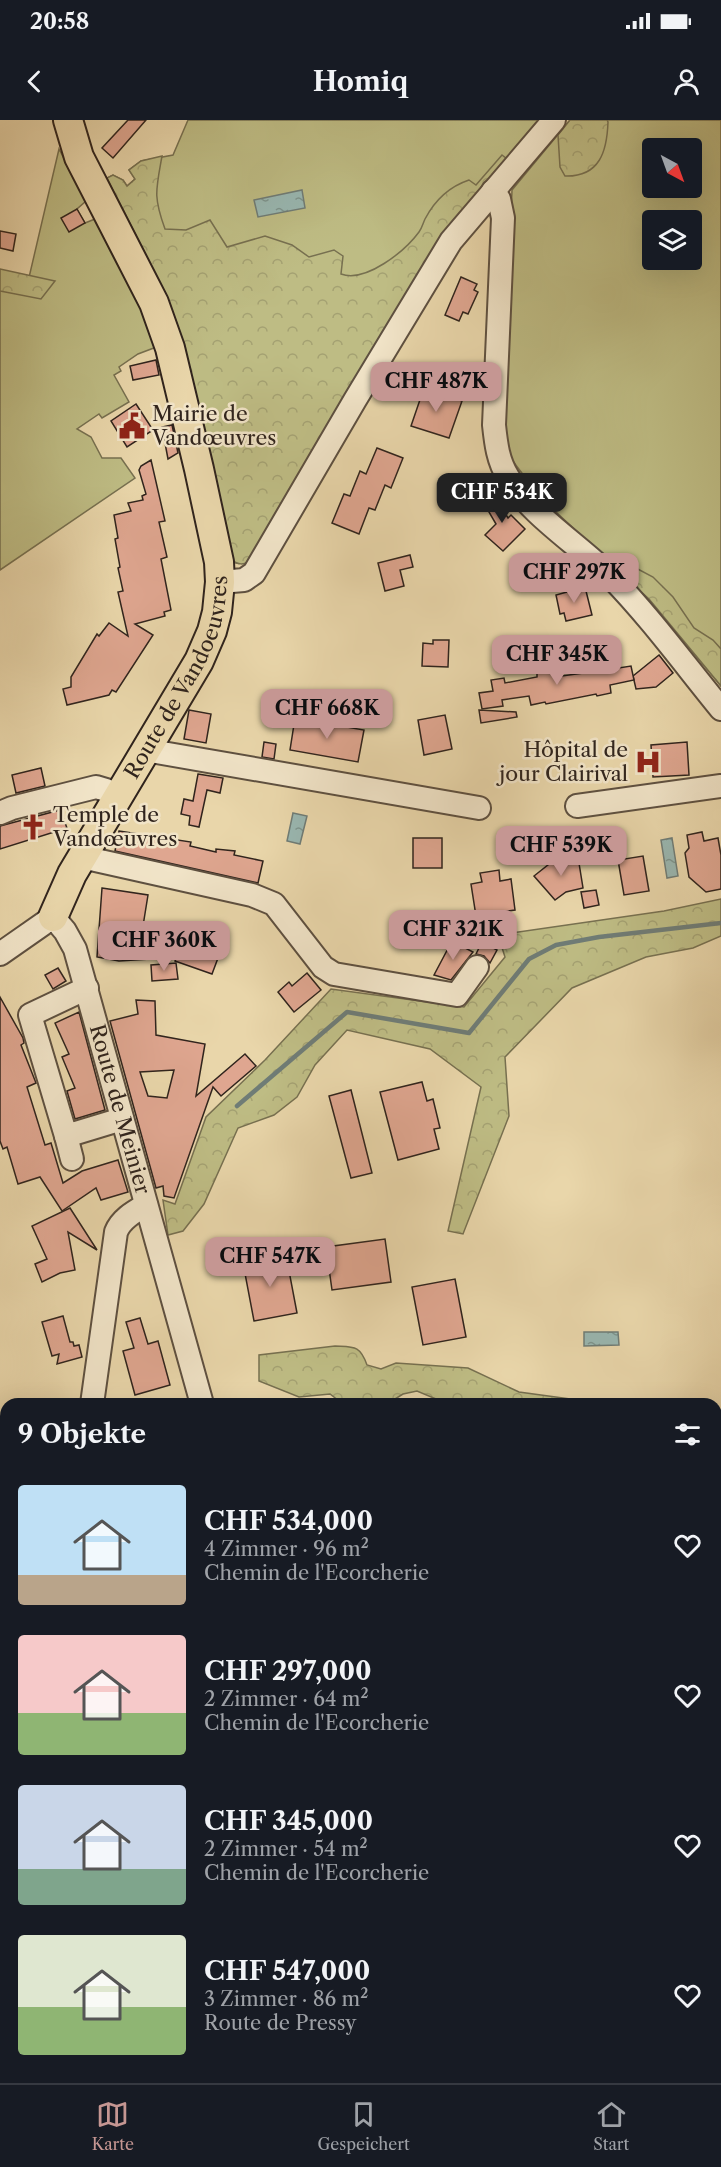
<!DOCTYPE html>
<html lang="de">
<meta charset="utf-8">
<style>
:root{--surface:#171b24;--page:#20242c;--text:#f1f3f6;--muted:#9ea1a6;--line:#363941;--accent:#c59692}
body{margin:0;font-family:"Libre Caslon Text",serif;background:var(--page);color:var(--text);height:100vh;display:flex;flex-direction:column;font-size:22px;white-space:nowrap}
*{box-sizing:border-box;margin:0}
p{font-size:20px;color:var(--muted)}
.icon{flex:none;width:33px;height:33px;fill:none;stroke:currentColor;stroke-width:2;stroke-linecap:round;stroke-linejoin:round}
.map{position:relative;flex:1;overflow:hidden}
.details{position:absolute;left:0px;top:1278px;width:722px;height:686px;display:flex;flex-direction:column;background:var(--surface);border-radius:18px 18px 0 0;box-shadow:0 6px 24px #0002}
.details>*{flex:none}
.needle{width:39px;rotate:139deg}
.buttons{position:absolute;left:642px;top:18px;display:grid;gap:12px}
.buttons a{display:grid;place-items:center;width:60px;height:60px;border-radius:6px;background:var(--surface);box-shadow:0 6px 24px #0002;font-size:30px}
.price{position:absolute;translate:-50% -51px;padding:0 14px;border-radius:12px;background:var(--accent);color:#111;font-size:20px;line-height:39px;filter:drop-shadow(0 2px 3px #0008)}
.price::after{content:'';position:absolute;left:50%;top:36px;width:18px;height:14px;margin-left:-9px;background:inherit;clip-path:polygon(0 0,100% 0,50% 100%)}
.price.on{background:#222;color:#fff}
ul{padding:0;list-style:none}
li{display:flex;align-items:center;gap:18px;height:150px;padding:0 18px}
li span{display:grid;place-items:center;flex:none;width:168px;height:120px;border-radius:6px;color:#555}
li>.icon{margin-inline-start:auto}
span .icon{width:72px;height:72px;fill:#fffc;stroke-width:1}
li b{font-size:26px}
h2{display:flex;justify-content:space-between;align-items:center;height:72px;padding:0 18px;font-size:26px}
.status{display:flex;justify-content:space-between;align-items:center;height:42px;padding:0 30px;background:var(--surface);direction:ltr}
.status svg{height:16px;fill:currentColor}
header{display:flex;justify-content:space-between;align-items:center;height:78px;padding:0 18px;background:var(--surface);font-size:27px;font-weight:700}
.menu{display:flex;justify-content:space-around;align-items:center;height:84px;border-top:2px solid var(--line);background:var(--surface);font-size:16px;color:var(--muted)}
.menu a{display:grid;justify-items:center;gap:3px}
.menu .on{color:var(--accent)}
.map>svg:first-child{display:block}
</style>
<div class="status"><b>20:58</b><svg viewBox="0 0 49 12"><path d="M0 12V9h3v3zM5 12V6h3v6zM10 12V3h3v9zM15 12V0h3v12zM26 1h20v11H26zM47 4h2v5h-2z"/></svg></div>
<header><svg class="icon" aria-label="back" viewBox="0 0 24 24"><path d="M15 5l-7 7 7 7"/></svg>Homiq<svg class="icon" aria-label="person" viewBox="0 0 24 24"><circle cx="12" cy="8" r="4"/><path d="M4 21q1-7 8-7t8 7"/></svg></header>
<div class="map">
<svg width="721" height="1963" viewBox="0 0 721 1963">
<defs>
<pattern id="forest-crowns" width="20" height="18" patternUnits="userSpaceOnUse" patternTransform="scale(1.5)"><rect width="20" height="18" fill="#bebc84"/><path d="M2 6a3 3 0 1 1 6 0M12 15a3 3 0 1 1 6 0" fill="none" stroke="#a4a172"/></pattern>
<pattern id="water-ripples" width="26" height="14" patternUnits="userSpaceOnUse" patternTransform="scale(1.5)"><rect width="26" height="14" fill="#99b7b1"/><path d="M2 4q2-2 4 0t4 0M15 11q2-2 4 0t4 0" fill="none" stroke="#7d958f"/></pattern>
</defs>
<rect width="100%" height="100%" fill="#e9d6aa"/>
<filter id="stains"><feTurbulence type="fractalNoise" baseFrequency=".00333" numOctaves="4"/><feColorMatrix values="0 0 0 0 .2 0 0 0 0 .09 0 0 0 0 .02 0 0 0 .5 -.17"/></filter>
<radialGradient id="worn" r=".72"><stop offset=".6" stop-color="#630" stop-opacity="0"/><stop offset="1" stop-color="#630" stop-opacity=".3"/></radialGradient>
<!-- green -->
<g fill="#bebc84" stroke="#777050" stroke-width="1.5" fill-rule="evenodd">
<polygon points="188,0 541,0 246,443 236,443 165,173 107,58 113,55 123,60 127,66 135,59 129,50 141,41 173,35"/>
<path d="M570 0H721V566L649 479 540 377 509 336 503 298 512 70ZM652 28H692V68H652ZM652 100H692V140H652Z"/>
<polygon points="59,29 86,81 77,89 85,103 95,99 125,153 159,226 138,234 119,247 121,251 114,255 129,282 102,298 99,294 77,309 91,317 102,338 121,338 135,358 0,450 0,158 27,166"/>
<polygon points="721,1671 721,1963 648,1963 645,1958 716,1958 716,1672"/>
</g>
<!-- forest -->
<g fill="url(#forest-crowns)" stroke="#777050" stroke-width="1.5">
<path d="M570 0H607L608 2C607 31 600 57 565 56L560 47 558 15Z"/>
<path d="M502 35 507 39 251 441C243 445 239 445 231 440L165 173 107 58 113 55 123 60 127 66 135 59 129 50 141 41 162 36C156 70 153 76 165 109L186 110 210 100 227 127 265 116 292 125 309 137 334 130 343 136 341 154C366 163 405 131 419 112 422 108 423 103 425 99 435 80 448 67 469 60L476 65Z"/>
<polygon points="0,149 55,161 41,179 0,171"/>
<polygon points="634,447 653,457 673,477 694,508 713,520 721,529 721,566 649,479 626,458"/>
<polygon points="721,779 721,816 693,828 646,837 572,868 505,937 509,996 463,1114 448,1111 481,967 430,929 347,910 315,945 297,977 274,995 238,1008 204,1084 183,1111 168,1115 163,1080 175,1084 206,997 265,940 331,869 464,887 505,837 498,815 664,791"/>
<path d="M335 1226C354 1227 360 1225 367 1245L381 1249 396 1243 468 1248 519 1272 607 1284H540L532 1281 527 1284H448L417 1271 403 1274 387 1284H343L330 1274 299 1277 259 1261V1235Z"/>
</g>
<!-- water -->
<g fill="url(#water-ripples)" stroke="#6f7c76" stroke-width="1.5">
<polygon points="302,70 305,88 258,97 254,80"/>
<polygon points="293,693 307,696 300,724 287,721"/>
<polygon points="672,718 678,756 667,758 661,720"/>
<polygon points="584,1212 618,1212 619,1225 584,1226"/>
</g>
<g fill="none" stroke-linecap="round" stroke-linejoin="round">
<!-- stream -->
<polyline stroke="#6f7c76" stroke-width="4.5" points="237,986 347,892 469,913 529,839 556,825 599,817 721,803"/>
</g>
<!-- building -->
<g fill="#dfa690" stroke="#30241d" stroke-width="1.5" fill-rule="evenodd">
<polygon points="128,0 146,0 113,38 102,28"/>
<polygon points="77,89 85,103 69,112 61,98"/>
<polygon points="0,111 16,114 13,131 0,128"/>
<polygon points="461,157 477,164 474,170 478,172 468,194 463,192 459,201 445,195"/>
<polygon points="156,240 159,255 133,260 130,246"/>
<polygon points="424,268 462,281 449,318 411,306"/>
<polygon points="136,284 153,310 127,327 111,301"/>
<polygon points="172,305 178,333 168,339 162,307"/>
<polygon points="377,328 403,338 391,368 385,365 375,390 369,388 359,414 332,403 344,374 350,376 360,351 366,354"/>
<polygon points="151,340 165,401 159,402 167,437 161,439 171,490 164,492 165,496 135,504 153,515 116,572 112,570 109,575 67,585 63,569 71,567 71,557 97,514 99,516 109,503 128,516 118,472 123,471 118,448 120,447 115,419 118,418 114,395 131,391 128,383 143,380 142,376 146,374 139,350 141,346"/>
<polygon points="467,354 474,382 449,389 441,361"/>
<polygon points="493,373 508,398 511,395 525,409 503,431 485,415 496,404 482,380"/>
<polygon points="410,435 413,447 400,450 404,466 385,471 378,443"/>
<polygon points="585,467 592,495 566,501 564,493 560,494 556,475"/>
<polygon points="433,520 449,520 448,547 422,546 423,523 433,524"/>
<polygon points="659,535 673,553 656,567 636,569 633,556"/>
<polygon points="604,543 606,550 631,546 634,560 610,565 611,573 597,576 596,574 546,584 545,582 531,585 529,576 502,580 503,586 482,589 479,573 493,571 491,560 504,558 505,563 537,557 537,553 554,550 555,557 590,552 589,546"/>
<polygon points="189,590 211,594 206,623 184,619"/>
<polygon points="479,590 516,592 517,597 481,603"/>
<polygon points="445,595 452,629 424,635 418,600"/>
<polygon points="295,598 364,610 358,642 290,630"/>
<polygon points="264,622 276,624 274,639 262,637"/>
<polygon points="687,622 689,655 653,657 651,625"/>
<polygon points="41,648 45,666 16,673 12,655"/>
<polygon points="198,654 223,658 220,673 207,670 199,707 189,705 190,696 181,694 184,679 193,681"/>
<polygon points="60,690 67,708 0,729 0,706"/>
<polygon points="119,711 191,722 190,726 216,732 216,729 235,731 234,735 263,741 258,763 115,731"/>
<polygon points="702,712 704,721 718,718 721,735 721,769 706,772 689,757 685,733 689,728 687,715"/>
<rect x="413" y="718" width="29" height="30"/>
<polygon points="643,736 649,771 624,775 618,740"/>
<polygon points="578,737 583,768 566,772 555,780 534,756 553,741"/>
<polygon points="499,750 500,761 511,759 515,790 476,796 471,764 482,762 480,753"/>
<polygon points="102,768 148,775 143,806 157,807 155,826 150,839 119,841 97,837"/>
<polygon points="596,770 599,785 584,788 581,772"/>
<polygon points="187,809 224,822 212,854 175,841"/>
<polygon points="452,821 473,832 451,860 434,855"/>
<polygon points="482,822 497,830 490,843 484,836 476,834"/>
<polygon points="176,843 178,859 152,861 151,845"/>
<polygon points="58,848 66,861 53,869 45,855"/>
<polygon points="307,853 321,870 294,892 278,872 289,862 292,866"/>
<polygon points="0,877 23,918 24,923 21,925 36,963 27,967 45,1025 51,1023 63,1063 82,1051 118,1040 128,1072 101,1080 96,1068 62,1091 40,1057 18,1064 7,1027 3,1029 0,1021"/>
<path d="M136 880 155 881 156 915 205 924 196 976 245 934 256 946 221 976 213 967 174 1078 164 1076 163 1066 156 1068 110 901 138 894ZM174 950 167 978 148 976 140 952Z"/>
<polygon points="79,892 105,990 75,999 67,971 75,968 62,937 69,934 55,903"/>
<polygon points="422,962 427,981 433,979 440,1008 434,1009 439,1029 398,1040 380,972"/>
<polygon points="351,970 372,1053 351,1058 329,976"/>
<polygon points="70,1088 97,1130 68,1112 75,1150 60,1153 42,1162 35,1144 47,1139 32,1106"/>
<polygon points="385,1119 391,1162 332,1170 326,1127"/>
<polygon points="286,1135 297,1193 254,1201 243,1143"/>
<polygon points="455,1159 466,1217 423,1225 412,1167"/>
<polygon points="63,1196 70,1222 73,1222 74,1226 79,1225 82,1237 57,1244 59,1234 52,1236 42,1202"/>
<polygon points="140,1198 148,1224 158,1221 170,1265 135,1275 123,1231 134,1228 126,1202"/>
</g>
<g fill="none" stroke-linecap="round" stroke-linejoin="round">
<!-- minor casing -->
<g stroke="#5e5040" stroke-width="26">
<g id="minor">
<path d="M493 71 499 79 503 98 494 305C496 324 498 341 508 357 530 395 578 424 610 456 650 497 685 545 721 589"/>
<polyline points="220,462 244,460 254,453 355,280 451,121 554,0"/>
<polyline points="145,630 479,688"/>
<polyline points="577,686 721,666"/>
<polyline points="0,693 12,688 96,667 106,670 118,676"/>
<polyline points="82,737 252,775 274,784 323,847 334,854 457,875 477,847"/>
<path id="s1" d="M0 834 53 797 65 811 75 829 202 1284"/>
<polyline points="87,868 30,895 66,1016 122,999"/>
<polyline points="66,1016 72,1039"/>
<path d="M92 1284 116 1112C121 1099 134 1092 146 1085"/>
<polyline points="716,1575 721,1573"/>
<polyline points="6,1788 6,1868"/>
<polyline points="12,1958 13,1963"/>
<polyline points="590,1958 592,1963"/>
</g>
</g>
<!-- major casing -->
<g stroke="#30241d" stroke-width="32">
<g id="major">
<path id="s2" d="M53 797 72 754 199 541 212 511 217 492 220 462 219 442 199 349 170 228 154 183 79 37 68 0"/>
</g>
</g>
<!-- minor -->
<use href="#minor" stroke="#f1e4c8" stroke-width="22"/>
<!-- major -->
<use href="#major" stroke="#e9d6aa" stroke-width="28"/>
</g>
<!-- icons -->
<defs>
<g id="civic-bare" transform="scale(2.07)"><path d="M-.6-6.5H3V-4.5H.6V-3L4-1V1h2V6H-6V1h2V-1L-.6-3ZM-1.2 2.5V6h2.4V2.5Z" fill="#8f2418" stroke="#f1e4c8" stroke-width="2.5" paint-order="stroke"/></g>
<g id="hospital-bare" transform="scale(2.07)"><path d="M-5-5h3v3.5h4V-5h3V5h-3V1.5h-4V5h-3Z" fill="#8f2418" stroke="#f1e4c8" stroke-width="2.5" paint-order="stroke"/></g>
<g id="church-bare" transform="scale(2.07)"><path d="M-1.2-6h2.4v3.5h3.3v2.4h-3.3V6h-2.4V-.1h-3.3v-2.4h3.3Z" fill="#8f2418" stroke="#f1e4c8" stroke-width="2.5" paint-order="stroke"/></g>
</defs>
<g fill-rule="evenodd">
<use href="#civic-bare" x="132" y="306"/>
<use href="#hospital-bare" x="648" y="642"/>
<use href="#church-bare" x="33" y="707"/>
</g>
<g text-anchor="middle" stroke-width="5" stroke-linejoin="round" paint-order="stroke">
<!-- poi labels -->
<g font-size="21" fill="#30241d" stroke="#f1e4c8" text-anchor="start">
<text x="152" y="301">Mairie de<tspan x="152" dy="24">Vandœuvres</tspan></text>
<text x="628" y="637" text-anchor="end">Hôpital de<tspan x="628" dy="24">jour Clairival</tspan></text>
<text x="53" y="702">Temple de<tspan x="53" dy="24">Vandœuvres</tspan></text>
</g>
<!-- street labels -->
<g font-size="21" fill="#30241d" stroke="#f1e4c8">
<text dy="7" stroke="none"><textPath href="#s2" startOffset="272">Route de Vandoeuvres</textPath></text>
<text dy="7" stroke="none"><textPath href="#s1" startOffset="270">Route de Meinier</textPath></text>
</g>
</g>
<rect width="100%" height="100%" filter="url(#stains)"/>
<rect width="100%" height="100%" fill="url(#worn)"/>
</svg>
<div class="buttons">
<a><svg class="needle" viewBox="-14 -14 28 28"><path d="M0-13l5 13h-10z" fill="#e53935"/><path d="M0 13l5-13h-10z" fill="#9ea1a6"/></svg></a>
<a><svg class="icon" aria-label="layers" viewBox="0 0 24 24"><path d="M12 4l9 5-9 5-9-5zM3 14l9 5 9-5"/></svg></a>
</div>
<b class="price" style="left:436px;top:293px">CHF 487K</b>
<b class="price on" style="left:502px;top:404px">CHF 534K</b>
<b class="price" style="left:574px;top:484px">CHF 297K</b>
<b class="price" style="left:557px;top:566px">CHF 345K</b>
<b class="price" style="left:327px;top:620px">CHF 668K</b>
<b class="price" style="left:561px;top:757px">CHF 539K</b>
<b class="price" style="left:453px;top:841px">CHF 321K</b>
<b class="price" style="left:164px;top:852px">CHF 360K</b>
<b class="price" style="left:270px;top:1168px">CHF 547K</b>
<section class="details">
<h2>9 Objekte<svg class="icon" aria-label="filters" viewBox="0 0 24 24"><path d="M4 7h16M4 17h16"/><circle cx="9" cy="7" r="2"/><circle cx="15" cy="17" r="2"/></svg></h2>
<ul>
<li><span style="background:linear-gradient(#bfe0f5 75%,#b9a48a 0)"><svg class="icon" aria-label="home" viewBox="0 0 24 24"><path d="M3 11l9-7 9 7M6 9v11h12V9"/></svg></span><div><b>CHF 534,000</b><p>4 Zimmer · 96 m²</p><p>Chemin de l'Ecorcherie</p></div><svg class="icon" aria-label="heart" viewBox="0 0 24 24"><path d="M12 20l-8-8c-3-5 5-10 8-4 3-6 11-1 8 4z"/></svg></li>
<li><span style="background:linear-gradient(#f6c9c9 65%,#8fb573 0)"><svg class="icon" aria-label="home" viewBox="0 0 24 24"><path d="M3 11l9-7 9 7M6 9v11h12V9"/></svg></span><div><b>CHF 297,000</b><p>2 Zimmer · 64 m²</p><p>Chemin de l'Ecorcherie</p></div><svg class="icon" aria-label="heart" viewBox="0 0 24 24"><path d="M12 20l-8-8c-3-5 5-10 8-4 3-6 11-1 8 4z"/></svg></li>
<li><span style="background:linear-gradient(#c9d6e8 70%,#7fa58c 0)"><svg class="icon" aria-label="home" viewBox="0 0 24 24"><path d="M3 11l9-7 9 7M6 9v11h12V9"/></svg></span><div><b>CHF 345,000</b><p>2 Zimmer · 54 m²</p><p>Chemin de l'Ecorcherie</p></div><svg class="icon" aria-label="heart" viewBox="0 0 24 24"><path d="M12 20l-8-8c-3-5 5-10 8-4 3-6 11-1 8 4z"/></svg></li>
<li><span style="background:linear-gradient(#dfe7d0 60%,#8fb573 0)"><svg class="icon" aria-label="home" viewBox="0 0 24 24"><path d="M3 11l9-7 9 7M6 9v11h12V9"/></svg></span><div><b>CHF 547,000</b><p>3 Zimmer · 86 m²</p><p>Route de Pressy</p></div><svg class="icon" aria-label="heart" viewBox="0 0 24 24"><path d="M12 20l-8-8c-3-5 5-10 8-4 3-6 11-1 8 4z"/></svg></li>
</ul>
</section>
</div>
<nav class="menu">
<a class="on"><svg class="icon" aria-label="map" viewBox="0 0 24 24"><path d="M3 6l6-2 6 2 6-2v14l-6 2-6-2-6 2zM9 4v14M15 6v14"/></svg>Karte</a>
<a><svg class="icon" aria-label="saved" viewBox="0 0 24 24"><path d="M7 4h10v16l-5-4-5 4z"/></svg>Gespeichert</a>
<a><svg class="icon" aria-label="home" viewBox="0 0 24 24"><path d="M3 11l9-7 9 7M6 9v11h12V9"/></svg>Start</a>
</nav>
